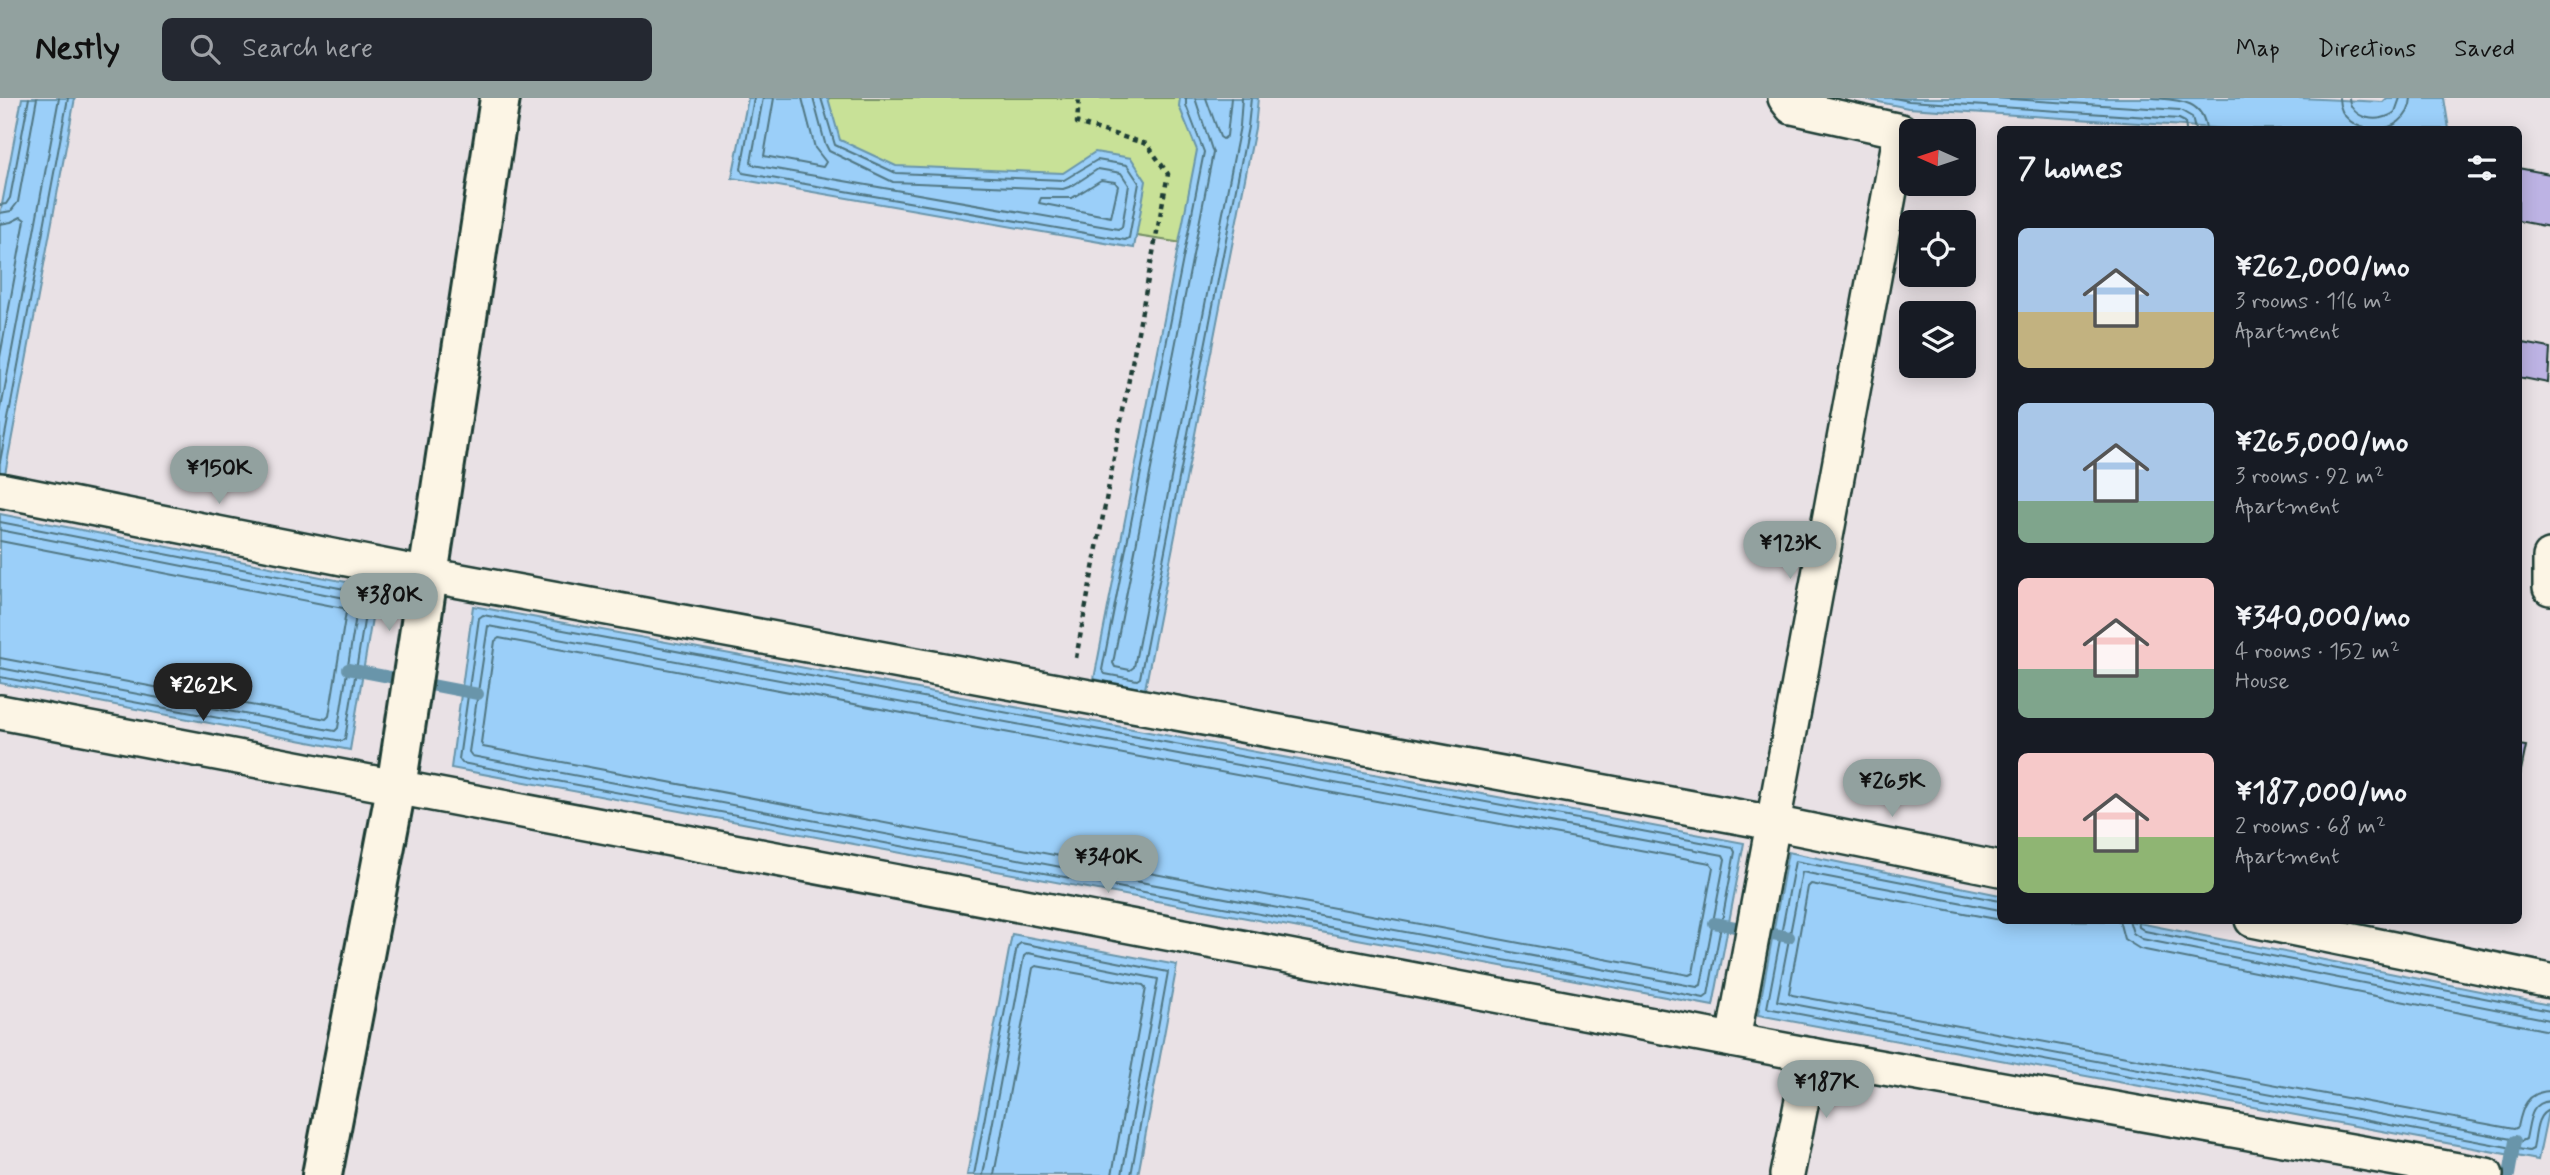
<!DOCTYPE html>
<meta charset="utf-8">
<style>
:root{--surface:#171b24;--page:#242831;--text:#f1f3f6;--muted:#9ea1a6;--accent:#92a19f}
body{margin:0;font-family:Mynerve,sans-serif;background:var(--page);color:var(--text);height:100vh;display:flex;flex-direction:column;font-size:26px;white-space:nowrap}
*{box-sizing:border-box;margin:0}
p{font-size:23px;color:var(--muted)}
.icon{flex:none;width:38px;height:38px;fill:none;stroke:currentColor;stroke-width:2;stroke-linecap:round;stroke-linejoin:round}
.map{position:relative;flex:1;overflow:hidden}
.side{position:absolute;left:1997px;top:28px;width:525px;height:798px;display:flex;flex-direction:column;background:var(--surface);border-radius:10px;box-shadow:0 4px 18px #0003}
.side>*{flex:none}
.needle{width:46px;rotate:273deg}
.fabs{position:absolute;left:1899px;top:21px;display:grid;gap:14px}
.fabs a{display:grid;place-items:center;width:77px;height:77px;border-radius:10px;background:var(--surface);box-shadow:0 4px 18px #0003;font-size:35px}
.price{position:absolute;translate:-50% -60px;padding:0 16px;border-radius:24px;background:var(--accent);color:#111;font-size:23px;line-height:46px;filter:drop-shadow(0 2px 4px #0008)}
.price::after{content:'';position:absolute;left:50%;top:42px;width:21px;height:16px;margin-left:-10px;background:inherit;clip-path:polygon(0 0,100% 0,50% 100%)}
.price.selected{background:#222;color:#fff}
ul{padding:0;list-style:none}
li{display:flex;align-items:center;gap:21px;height:175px;padding:0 21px}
li span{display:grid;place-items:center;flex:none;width:196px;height:140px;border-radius:10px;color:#555}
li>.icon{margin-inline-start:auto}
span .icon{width:84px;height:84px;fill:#fffc;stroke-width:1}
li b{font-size:30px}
h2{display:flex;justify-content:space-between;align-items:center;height:84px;padding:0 21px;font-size:30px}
header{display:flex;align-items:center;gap:42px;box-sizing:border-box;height:98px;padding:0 35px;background:var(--accent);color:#111}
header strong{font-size:33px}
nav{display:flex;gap:38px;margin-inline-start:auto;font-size:24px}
.search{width:490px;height:63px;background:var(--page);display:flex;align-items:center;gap:18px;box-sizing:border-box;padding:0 24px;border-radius:10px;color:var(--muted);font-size:26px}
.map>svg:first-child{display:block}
</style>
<header>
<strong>Nestly</strong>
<div class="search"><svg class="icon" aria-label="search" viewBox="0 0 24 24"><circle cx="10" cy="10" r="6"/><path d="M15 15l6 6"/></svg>Search here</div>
<nav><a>Map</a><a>Directions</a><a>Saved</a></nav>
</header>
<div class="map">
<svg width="2550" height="1077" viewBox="0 0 2550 1077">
<rect width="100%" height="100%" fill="#e9e1e5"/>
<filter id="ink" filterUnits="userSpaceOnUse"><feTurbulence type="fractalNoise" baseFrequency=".0143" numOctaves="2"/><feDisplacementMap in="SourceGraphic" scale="14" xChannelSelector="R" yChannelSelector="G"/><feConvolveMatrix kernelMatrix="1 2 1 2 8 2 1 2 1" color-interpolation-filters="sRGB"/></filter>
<g filter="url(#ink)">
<!-- green -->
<polygon fill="#c8e197" stroke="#748f66" stroke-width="2" points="761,0 1224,0 1209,149 746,79"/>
<!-- water -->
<g fill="#9bcff9" stroke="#6995aa" stroke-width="2">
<polygon points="22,0 75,0 5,376 0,375 0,117"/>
<polygon points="748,0 828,0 840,42 896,68 1063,75 1095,54 1131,60 1146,83 1134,150 732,80"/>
<polygon points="1180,0 1258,0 1255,30 1145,591 1094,581 1197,52 1179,8"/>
<polygon points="1860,0 2300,0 2383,4 2387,0 2444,0 2449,31 2230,31 1908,10"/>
<polygon points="0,416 377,490 350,652 0,585"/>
<polygon points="473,508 1744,745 1713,908 451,670"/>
<polygon points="1788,754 2000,797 2000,822 2129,823 2550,907 2550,1004 2538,1062 1758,917"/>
<polygon points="1012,836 1177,867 1138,1077 967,1077"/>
</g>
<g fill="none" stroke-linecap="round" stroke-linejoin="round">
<!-- shore -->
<g stroke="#517783" stroke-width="2">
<polyline points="754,0 741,71 743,75 1125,142 1129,140 1139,85 1127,67 1097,62 1064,82 896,75 835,47 821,0"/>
<polyline points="763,0 751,64 753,67 1118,131 1122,129 1129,87 1121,75 1098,71 1072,88 1063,91 893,84 829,53 825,45 813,0"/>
<polyline points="774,0 764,58 823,69 826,64 815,50 802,0"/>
<polyline points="1186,0 1186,7 1204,54 1102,572 1105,576 1137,582 1140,580 1248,29 1251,0"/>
<polyline points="1195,0 1213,55 1113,565 1115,569 1130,572 1134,569 1240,28 1242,0"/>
<polyline points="1206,0 1220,39 1223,41 1227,38 1231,0"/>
<polyline points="1894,0 1909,3 2179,21 2185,24 2186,32"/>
<polyline points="1995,0 2180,12 2192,19 2195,32"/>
<path d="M2153 0C2176 2 2204 1 2206 32"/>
<path d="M2339 0C2340 41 2409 42 2411 0"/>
<path d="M2349 0C2351 22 2380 26 2395 14L2400 0"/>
<polygon points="1101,82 1115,84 1118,88 1111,119 1039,105 1041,100 1072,100"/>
<polyline points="0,107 6,106 10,100 29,0"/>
<polyline points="0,115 11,113 18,104 37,0"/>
<polyline points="0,126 11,124 21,119 25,122 0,259"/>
<polyline points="0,316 59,0"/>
<polyline points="0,364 68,0"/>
<polyline points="0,424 365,495 368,498 345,641 342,643 0,579"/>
<polyline points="0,432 355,502 358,505 338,630 335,633 0,570"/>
<polyline points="0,443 343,510 346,514 329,618 326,621 0,560"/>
<polygon points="483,517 1733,750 1735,754 1708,897 1704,900 462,665 459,661 479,520"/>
<polygon points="488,528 1723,757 1725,761 1701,887 1697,889 472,658 469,654"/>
<polygon points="499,540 1710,765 1713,769 1693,875 1689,877 483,649 481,645 495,543"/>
<path d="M2000 803 1795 763 1767 910 2529 1053 2533 1051C2536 1038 2535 1015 2550 1012"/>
<path d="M2000 812 1802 774 1777 903 2522 1043 2526 1041C2530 1024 2529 1005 2550 1003"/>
<path d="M2001 822 1811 786 1808 789 1789 895 1792 897 2514 1031 2518 1029C2522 1009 2527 994 2550 993"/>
<polyline points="2119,822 2124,841 2140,851 2550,933"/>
<polyline points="2129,822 2133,835 2142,841 2550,922"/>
<polyline points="2138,822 2139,829 2145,833 2550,913"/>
<polyline points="974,1077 1017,848 1021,845 1168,874 1131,1077"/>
<polyline points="983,1077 1024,858 1028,855 1158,881 1122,1077"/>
<polyline points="994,1077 1033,870 1036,868 1143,887 1146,890 1112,1077"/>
</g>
<!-- stream -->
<g stroke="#6995aa" stroke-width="12">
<polyline points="348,571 478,596"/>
<polyline points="1714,825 1789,839"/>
<polyline points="2509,1077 2515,1043"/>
</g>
</g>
<!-- building -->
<g fill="#bdb3e4" stroke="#1f3d34" stroke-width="2">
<polygon points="2518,70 2550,76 2550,129 2518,123"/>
<polygon points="2518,244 2550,250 2548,285 2518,279"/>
<polygon points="2518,647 2526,648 2518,687"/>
</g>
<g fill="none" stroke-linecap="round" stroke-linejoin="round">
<!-- street casing -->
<g stroke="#1f3d34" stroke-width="38">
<g id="street">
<polyline points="0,392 428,477 1773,725 2000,771"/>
<polyline points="2550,459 2550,490"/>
<polyline points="0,614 1811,957 2486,1077"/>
<polyline points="2252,822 2550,883"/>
<polyline points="1733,942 1901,33 1792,9 1785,0"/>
<polyline points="1787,1077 1811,957"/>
</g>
</g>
<!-- secondary casing -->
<g stroke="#1f3d34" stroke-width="44">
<polyline id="secondary" points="322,1077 396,690 500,0"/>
</g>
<!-- path -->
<polyline stroke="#1f3d34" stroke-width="4.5" stroke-dasharray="5 5" stroke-linecap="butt" points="1076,560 1168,76 1147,46 1077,25 1079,0"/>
<!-- street -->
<use href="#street" stroke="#fcf5e5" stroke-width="33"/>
<!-- secondary -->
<use href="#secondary" stroke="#fcf5e5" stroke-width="38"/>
</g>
</g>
</svg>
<div class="fabs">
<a><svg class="needle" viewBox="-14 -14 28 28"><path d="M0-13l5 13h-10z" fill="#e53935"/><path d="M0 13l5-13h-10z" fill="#9ea1a6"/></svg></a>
<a><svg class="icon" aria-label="locate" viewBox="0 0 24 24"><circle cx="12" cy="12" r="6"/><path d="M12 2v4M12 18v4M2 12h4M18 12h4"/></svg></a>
<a><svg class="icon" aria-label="layers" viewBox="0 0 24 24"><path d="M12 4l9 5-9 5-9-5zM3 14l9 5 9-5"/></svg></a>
</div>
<b class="price" style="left:219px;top:408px">¥150K</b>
<b class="price" style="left:1790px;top:483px">¥123K</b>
<b class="price" style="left:389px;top:535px">¥380K</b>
<b class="price selected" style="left:203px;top:625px">¥262K</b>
<b class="price" style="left:1892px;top:721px">¥265K</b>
<b class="price" style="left:1108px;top:797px">¥340K</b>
<b class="price" style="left:1826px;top:1022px">¥187K</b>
<section class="side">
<h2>7 homes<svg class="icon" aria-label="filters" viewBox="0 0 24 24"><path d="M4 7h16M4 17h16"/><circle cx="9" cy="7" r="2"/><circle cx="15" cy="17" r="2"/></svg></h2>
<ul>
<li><span style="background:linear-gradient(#a9c7e8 60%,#c2b280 0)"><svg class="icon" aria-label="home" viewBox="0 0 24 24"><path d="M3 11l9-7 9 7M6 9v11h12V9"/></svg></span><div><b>¥262,000/mo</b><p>3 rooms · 116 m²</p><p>Apartment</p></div></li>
<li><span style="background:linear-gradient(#a9c7e8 70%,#7fa58c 0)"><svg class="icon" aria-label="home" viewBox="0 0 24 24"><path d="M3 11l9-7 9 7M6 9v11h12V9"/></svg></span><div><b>¥265,000/mo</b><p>3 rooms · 92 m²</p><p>Apartment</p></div></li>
<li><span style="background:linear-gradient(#f6c9c9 65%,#7fa58c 0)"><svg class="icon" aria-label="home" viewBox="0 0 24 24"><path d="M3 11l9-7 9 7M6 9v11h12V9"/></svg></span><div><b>¥340,000/mo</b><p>4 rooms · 152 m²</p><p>House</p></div></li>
<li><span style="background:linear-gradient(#f6c9c9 60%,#8fb573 0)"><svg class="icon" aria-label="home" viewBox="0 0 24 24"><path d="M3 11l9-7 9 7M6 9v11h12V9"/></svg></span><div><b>¥187,000/mo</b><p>2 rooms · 68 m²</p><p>Apartment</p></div></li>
</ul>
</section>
</div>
